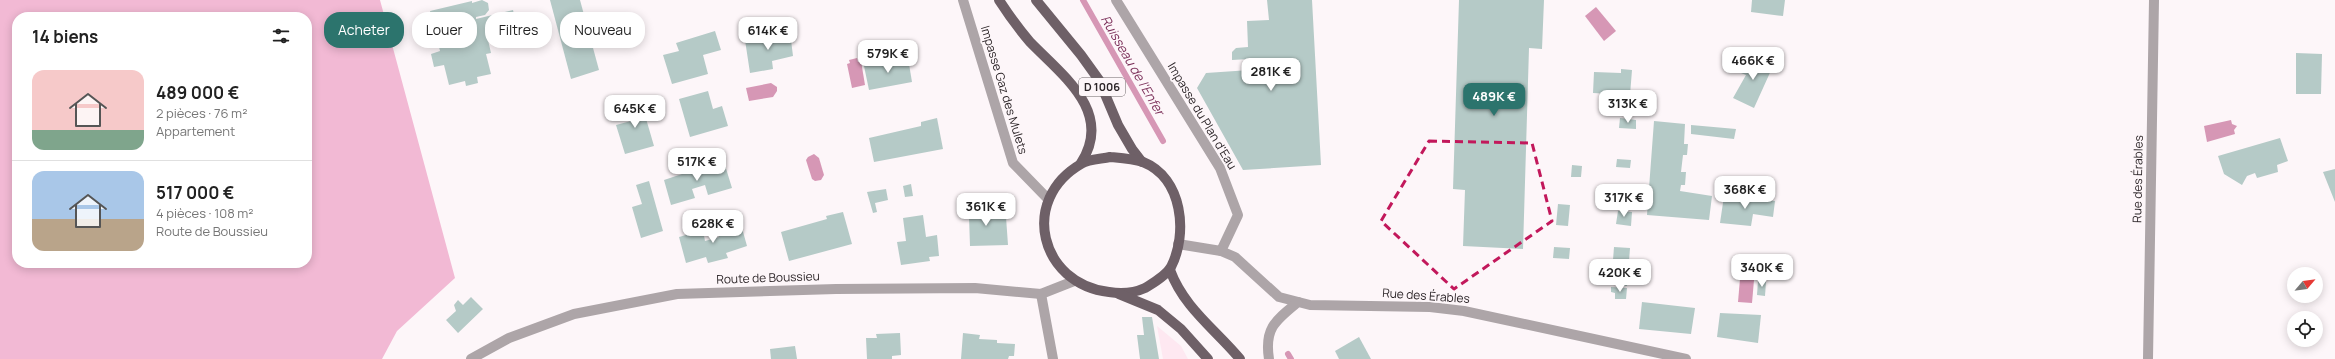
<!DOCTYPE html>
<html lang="fr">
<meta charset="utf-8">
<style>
:root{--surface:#fff;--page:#f2f2f2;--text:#222;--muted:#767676;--line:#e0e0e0;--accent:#2c746d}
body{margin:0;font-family:Manrope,sans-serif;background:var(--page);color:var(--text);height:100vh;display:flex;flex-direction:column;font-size:15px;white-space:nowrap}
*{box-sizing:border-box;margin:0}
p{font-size:13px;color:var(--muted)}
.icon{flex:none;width:22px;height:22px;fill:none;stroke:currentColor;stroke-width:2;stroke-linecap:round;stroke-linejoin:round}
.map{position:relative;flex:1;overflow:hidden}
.details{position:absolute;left:12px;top:12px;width:300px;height:256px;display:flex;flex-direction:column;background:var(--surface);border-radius:16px;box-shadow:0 2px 10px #0003}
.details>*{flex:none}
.guide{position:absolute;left:324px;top:12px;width:380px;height:36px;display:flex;gap:8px}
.needle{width:26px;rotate:61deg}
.buttons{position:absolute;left:2287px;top:267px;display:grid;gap:8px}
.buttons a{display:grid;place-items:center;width:36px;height:36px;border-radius:50%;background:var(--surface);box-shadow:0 2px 10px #0003;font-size:20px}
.price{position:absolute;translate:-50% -34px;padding:0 9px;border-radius:8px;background:#fff;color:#222;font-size:13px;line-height:26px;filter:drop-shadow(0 1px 2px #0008)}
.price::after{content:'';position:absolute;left:50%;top:24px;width:12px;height:9px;margin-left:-6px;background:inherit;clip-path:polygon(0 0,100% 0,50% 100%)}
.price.current{background:var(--accent);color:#fff}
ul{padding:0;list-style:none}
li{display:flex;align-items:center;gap:12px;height:100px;padding:0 20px}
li+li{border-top:1px solid var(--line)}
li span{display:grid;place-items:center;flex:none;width:112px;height:80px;border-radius:12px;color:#555}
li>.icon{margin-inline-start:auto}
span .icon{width:48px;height:48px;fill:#fffc;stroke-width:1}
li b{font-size:17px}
h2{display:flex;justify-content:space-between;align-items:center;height:48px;padding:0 20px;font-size:17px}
.pill{padding:0 14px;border-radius:16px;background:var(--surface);box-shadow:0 2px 10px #0003;font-size:14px;line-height:36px}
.pill.current{background:var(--accent);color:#fff}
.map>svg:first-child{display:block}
</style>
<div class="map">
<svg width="2335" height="359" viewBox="0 0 2335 359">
<rect width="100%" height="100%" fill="#fdf6f9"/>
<!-- built -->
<polygon fill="#fee8f1" points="1157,326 1181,346 1188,359 1163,359"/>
<!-- green -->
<path fill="#f2b9d4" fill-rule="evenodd" d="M0 0H380L455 278 397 331 382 359H0ZM17 17H307V263H17Z"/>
<!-- water -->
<g fill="#d697b5">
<polygon points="1596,7 1616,31 1604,41 1585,16"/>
<polygon points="857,58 858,62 861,61 865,85 852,88 847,64 850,63 849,60"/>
<polygon points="771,83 777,87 777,91 773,97 749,101 746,88"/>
<polygon points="2231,120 2232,124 2237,126 2234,130 2235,134 2207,142 2204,126"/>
<polygon points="814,154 819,158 824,175 821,180 815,181 812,179 806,160 808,157"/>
<polygon points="1740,279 1754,280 1752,303 1738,302"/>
</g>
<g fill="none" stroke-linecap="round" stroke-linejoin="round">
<!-- stream -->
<g stroke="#d697b5" stroke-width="6">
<polyline points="1083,0 1163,141"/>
<polyline points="1288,354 1291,359"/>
</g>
</g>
<!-- building -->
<g fill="#b5cac7">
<polygon points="482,0 488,3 489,10 485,15 476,17 476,19 513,10 518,32 488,40 491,53 486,54 491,74 477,77 478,83 466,86 465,81 449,85 444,65 434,67 431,54 440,51 430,11 472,1 472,3"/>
<polygon points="550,0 580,0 599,70 571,79"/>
<polygon points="1267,0 1312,0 1321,165 1243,170 1197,88 1206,73 1250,70 1249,59 1232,60 1232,52 1236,48 1248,47 1247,21 1269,20"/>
<polygon points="1459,0 1544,0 1542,49 1529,48 1523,249 1463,246 1465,190 1453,189"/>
<polygon points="1752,0 1785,0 1783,16 1751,12"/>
<polygon points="715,31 721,50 703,55 708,74 672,84 663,55 679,51 676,43"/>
<polygon points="790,32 793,56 772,61 773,69 750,73 745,40"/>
<polygon points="2296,53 2322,54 2321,94 2296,94"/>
<polygon points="1749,55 1773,66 1754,108 1733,98 1746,75 1741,73"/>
<polygon points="908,58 912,82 869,90 864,66"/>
<polygon points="1621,69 1632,70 1630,95 1593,93 1594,72 1621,73"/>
<polygon points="708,91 713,109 722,106 728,126 690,137 679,99"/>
<polygon points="640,98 654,146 625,154 616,125 631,121 625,102"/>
<polygon points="937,118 943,149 874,162 869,138 921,126 921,122"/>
<polygon points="1620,118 1636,120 1636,129 1619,128"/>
<polygon points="1654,121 1685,124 1684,144 1688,144 1687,155 1683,155 1681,172 1686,172 1685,185 1681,185 1680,191 1712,196 1709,220 1647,215"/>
<polygon points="1691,125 1736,129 1734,139 1691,134"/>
<polygon points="2280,138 2288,161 2277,165 2278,172 2257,178 2255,173 2247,176 2242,185 2224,174 2218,156"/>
<polygon points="1617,159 1631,160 1630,168 1616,167"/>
<polygon points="702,162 704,168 724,162 732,188 708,195 705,185 692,189 695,198 671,205 664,180 685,173 683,168"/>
<polygon points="1572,165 1582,166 1581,177 1571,177"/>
<polygon points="2335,169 2335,202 2323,172"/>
<polygon points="649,181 663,231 641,238 632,207 642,204 636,185"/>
<polygon points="911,184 913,196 905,197 903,186"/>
<polygon points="886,189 888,200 875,203 877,212 873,213 867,192"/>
<polygon points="1611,192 1619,192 1619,196 1633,197 1633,210 1611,208"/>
<polygon points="1724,196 1775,201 1773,217 1753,214 1751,226 1720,223"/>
<polygon points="972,199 987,199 987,217 1006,217 1008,245 970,246 969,217 973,217"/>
<polygon points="1558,204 1570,205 1568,226 1556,225"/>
<polygon points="1618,211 1632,212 1631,226 1616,224"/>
<polygon points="843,212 852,244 789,261 781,232 827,219 826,216"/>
<polygon points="923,215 926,237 937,235 939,256 929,257 930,261 901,265 897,242 906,241 903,218"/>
<polygon points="740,221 747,246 726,253 728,258 708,263 706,257 686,263 679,237 703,230 705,241 719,237 717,227"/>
<polygon points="1554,247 1570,248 1569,259 1553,258"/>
<polygon points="1614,247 1630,248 1629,261 1613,260"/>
<polygon points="1608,274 1628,274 1627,286 1607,284"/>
<polygon points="1758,281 1766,282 1765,296 1757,295"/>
<polygon points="1611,287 1627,288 1626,299 1615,299 1615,293 1611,292"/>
<polygon points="471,297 483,309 458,333 446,320 456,311 454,305 458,300 463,305"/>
<polygon points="1642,302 1695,308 1691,334 1639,329"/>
<polygon points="1720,313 1761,315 1758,343 1717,337"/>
<polygon points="1142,317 1152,317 1159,359 1140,359 1137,335 1144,335"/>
<polygon points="900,333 901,355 892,356 892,359 867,359 866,338 877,338 876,334"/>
<polygon points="963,333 980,335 979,339 997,340 997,343 1015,344 1014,356 1009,356 1008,359 961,359"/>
<polygon points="1359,337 1371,359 1339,359 1335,351"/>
<polygon points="795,346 797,359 771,359 770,349"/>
</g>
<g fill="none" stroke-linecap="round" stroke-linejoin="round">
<!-- minor -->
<g stroke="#ada5a8" stroke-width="10">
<polyline points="963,0 1013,163 1048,199"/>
<polyline points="1116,0 1220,168 1238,215 1221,251"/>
<polyline points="1178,244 1221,251 1235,257 1279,297 1310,305 1430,307 1464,311 1686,359"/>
<polyline points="1041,294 1053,359"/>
<polyline points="471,359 509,338 574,314 677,294 836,289 975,288 1041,294 1074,281"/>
<path d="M1269 359C1264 328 1276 320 1298 302"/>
<polyline points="2148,359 2154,0"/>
</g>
<!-- major -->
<g stroke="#6e6067" stroke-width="10">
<path d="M999 0C1008 14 1019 29 1030 42 1062 75 1114 112 1081 163"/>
<polyline points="1036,0 1081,55 1099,80 1118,125 1132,149 1142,162"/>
<path d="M1110 157C1120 158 1133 159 1143 162 1183 178 1188 234 1171 267 1166 276 1153 283 1145 288 1134 293 1121 294 1109 292 1040 284 1019 200 1081 164 1088 159 1101 159 1110 157Z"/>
<path d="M1170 270C1184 308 1215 329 1240 359"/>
<polyline points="1119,294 1158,310 1181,329 1208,359"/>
</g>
</g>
<!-- marked area -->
<path fill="none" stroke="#c2185b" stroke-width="3" stroke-dasharray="8 5" stroke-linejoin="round" d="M1429 141 1532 143 1552 221 1454 289 1381 221Z"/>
<g text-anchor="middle" stroke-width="3.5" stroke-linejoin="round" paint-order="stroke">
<!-- shield labels -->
<rect fill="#fdf6f9" stroke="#6b6467" stroke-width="1" x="1079" y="78" width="46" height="18" rx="3"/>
<g font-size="11" font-weight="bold" fill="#2d2629">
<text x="1102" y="91">D 1006</text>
</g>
<!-- street labels -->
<g font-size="12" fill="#2d2629" stroke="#fdf6f9">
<text transform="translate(1004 90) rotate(73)" y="4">Impasse Gaz des Mulets</text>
<text transform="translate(1202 116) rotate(59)" y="4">Impasse du Plan d'Eau</text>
<text transform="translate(2138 179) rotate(-89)" y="4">Rue des Érables</text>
<text transform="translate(768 278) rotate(-2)" y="4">Route de Boussieu</text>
<text transform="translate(1426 296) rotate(4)" y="4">Rue des Érables</text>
</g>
<!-- water labels -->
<g font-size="13" font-style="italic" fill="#7d325b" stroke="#fdf6f9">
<text transform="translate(1133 65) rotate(60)" y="5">Ruisseau de l'Enfer</text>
</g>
</g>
</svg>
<div class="buttons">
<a><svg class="needle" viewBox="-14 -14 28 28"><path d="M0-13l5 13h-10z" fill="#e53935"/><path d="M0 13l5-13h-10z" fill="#767676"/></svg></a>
<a><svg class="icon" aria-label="locate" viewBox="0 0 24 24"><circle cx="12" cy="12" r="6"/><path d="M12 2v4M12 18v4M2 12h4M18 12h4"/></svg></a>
</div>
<b class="price" style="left:768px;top:51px">614K €</b>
<b class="price" style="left:888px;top:74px">579K €</b>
<b class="price" style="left:1753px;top:81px">466K €</b>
<b class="price" style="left:1271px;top:92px">281K €</b>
<b class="price current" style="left:1494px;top:117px">489K €</b>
<b class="price" style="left:1628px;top:124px">313K €</b>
<b class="price" style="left:635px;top:129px">645K €</b>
<b class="price" style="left:697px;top:182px">517K €</b>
<b class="price" style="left:1745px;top:210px">368K €</b>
<b class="price" style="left:1624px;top:218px">317K €</b>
<b class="price" style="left:986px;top:227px">361K €</b>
<b class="price" style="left:713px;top:244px">628K €</b>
<b class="price" style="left:1762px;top:288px">340K €</b>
<b class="price" style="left:1620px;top:293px">420K €</b>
<div class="guide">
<a class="pill current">Acheter</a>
<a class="pill">Louer</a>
<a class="pill">Filtres</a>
<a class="pill">Nouveau</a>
</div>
<section class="details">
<h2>14 biens<svg class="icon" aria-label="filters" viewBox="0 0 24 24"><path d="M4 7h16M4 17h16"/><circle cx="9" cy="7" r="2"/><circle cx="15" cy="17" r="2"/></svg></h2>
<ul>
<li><span style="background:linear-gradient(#f6c9c9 75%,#7fa58c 0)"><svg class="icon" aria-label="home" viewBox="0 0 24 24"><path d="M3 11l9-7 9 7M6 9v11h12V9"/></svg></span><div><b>489 000 €</b><p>2 pièces · 76 m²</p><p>Appartement</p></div></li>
<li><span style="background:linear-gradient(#a9c7e8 60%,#b9a48a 0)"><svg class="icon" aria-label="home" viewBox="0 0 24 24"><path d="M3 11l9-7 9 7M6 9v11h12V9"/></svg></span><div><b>517 000 €</b><p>4 pièces · 108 m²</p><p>Route de Boussieu</p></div></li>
</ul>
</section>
</div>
